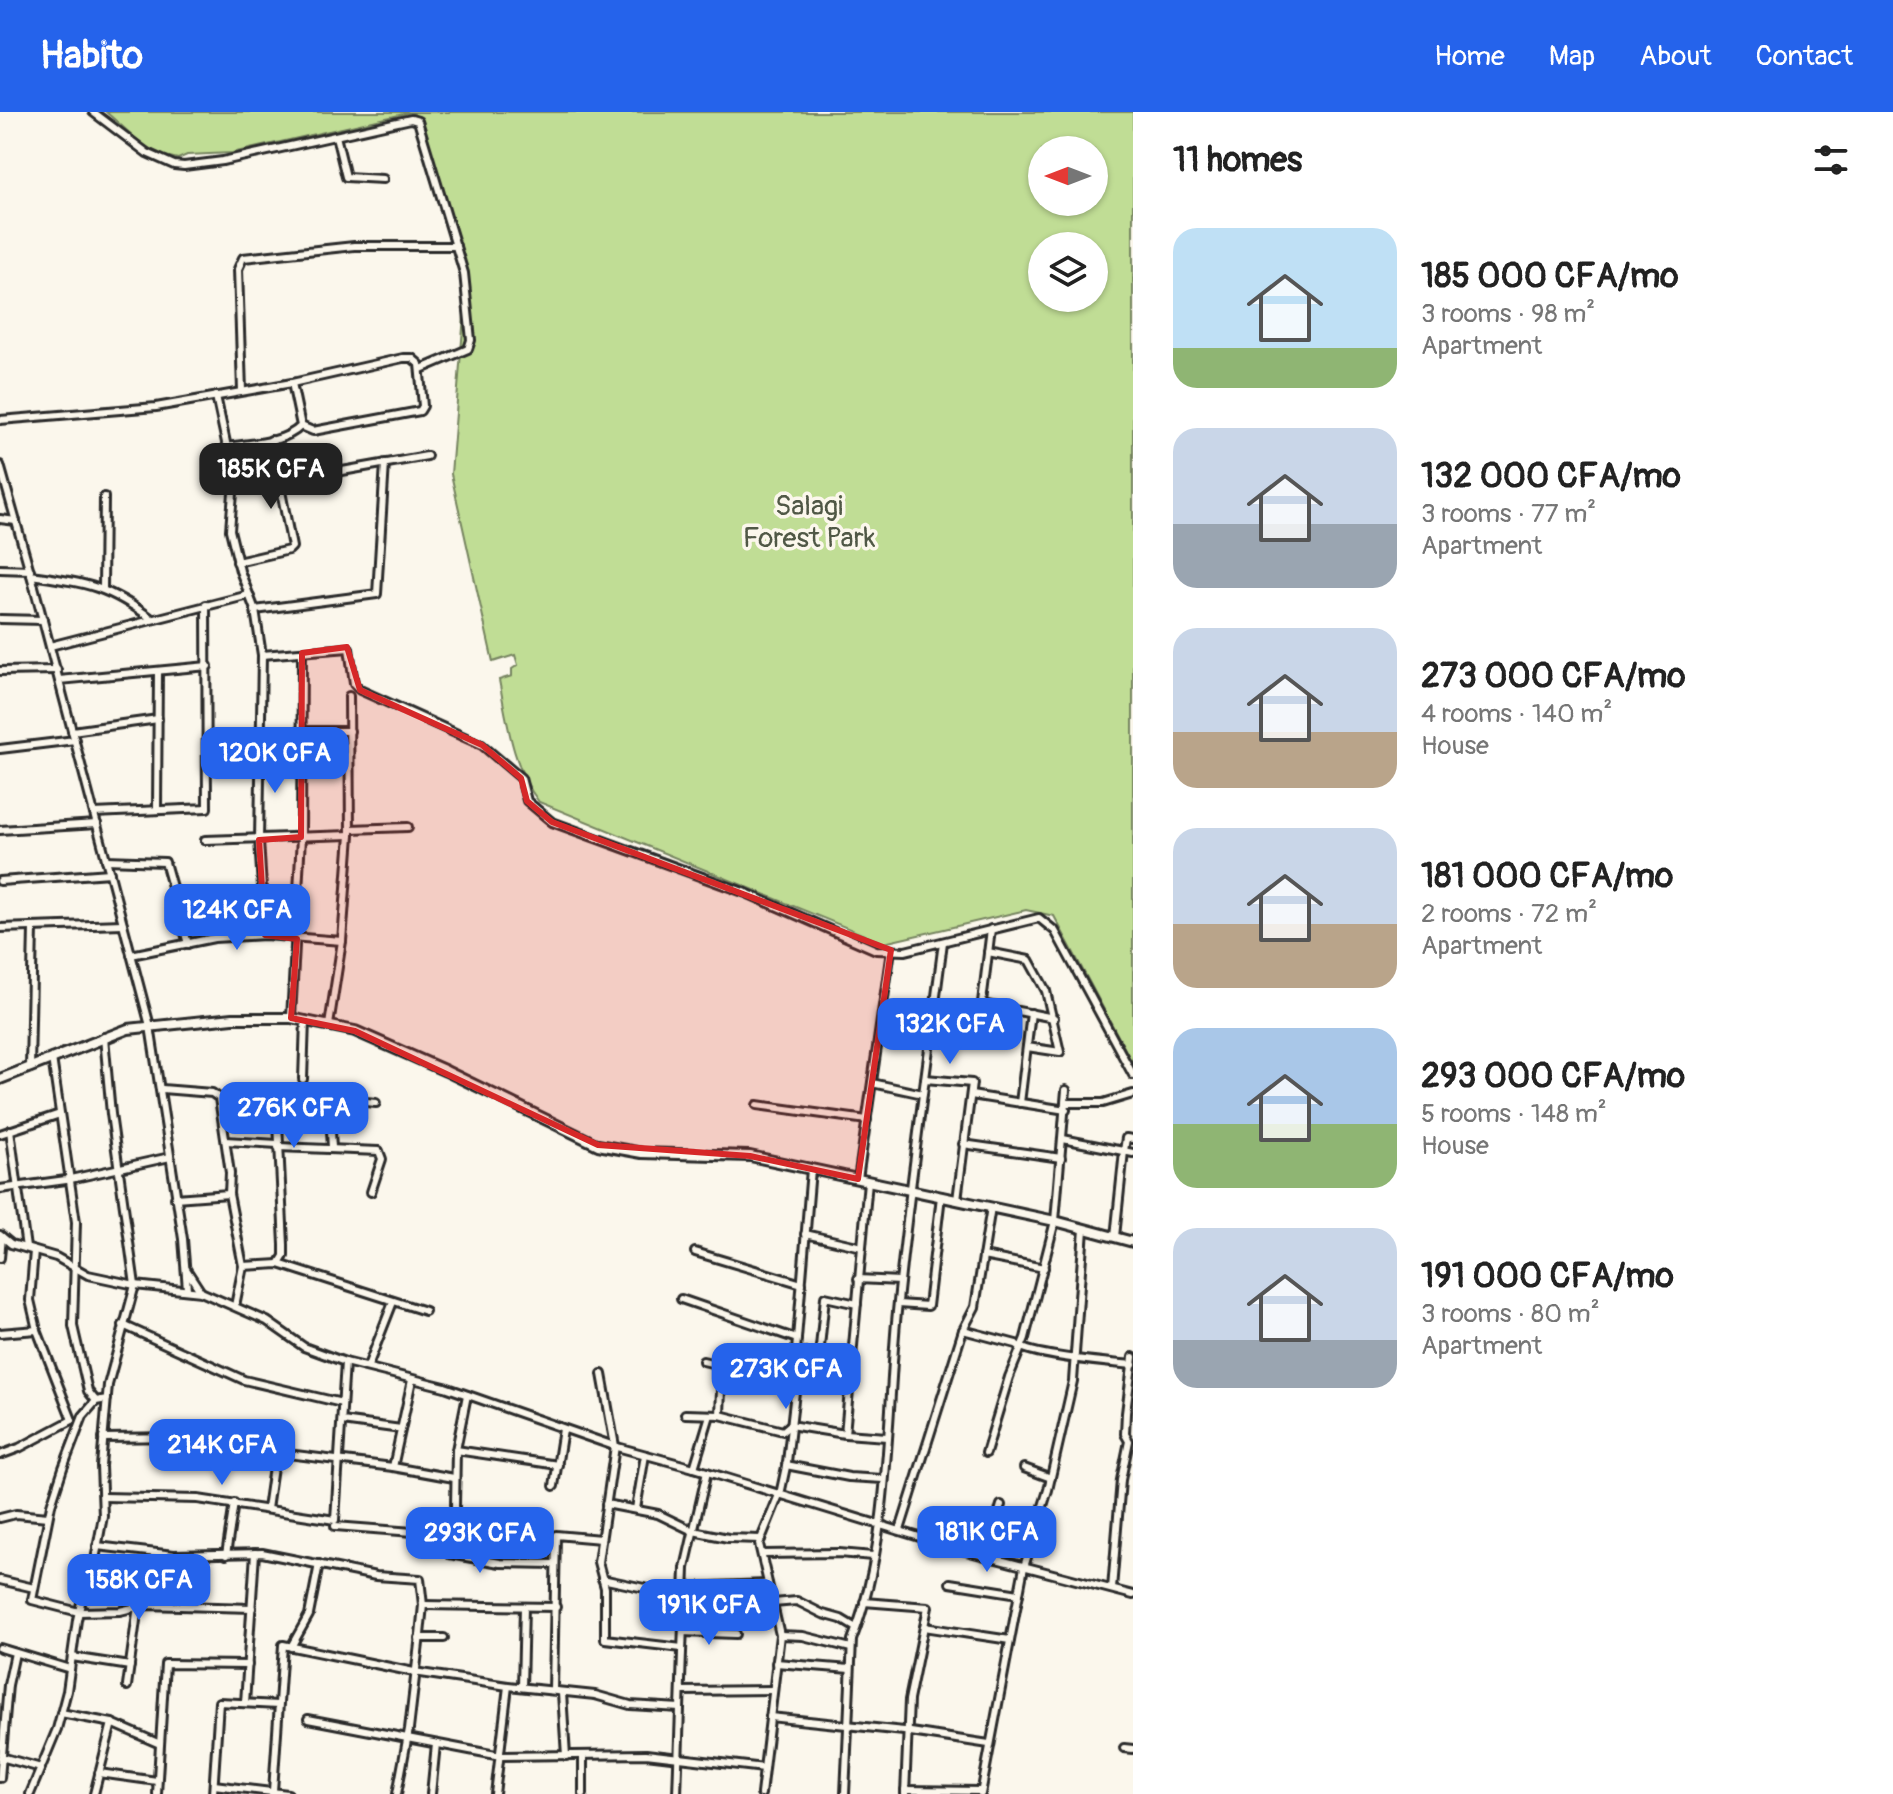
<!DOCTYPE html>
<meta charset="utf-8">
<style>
:root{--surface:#fff;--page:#f6f6f6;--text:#222;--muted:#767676;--accent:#2563eb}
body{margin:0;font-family:Pangolin,sans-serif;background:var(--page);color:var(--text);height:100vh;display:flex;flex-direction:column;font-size:30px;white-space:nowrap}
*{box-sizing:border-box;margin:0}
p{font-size:26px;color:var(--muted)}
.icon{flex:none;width:44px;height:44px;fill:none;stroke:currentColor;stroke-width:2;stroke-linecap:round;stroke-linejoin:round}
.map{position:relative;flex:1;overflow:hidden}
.side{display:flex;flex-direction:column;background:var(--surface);width:760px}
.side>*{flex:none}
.needle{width:52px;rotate:270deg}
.tools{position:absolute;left:1028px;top:24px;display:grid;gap:16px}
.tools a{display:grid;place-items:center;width:80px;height:80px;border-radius:50%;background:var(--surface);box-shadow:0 2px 6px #0004;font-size:40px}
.price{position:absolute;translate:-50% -68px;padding:0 18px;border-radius:16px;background:var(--accent);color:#fff;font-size:26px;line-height:52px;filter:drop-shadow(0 2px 4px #0008)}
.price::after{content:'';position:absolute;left:50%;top:48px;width:24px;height:18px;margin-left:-12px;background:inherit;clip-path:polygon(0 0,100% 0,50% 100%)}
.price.on{background:#222;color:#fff}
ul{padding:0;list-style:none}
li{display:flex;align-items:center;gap:24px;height:200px;padding:0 40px}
li span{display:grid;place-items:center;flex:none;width:224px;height:160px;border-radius:24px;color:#555}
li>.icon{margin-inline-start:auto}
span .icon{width:96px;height:96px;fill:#fffc;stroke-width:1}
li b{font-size:34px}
h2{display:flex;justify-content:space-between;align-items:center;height:96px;padding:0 40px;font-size:34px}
header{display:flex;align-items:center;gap:48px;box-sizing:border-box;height:112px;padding:0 40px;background:var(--accent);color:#fff}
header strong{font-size:38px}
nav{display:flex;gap:44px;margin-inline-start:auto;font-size:28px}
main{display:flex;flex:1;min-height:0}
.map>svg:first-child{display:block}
</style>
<header>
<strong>Habito</strong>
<nav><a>Home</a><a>Map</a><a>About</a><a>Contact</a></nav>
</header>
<main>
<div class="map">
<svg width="1133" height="1682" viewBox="0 0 1133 1682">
<rect width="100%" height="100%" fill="#fbf7ec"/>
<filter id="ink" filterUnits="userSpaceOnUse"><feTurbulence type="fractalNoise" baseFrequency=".0125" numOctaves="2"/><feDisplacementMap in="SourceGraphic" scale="16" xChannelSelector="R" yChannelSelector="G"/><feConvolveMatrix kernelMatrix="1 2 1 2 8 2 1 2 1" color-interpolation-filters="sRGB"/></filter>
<g filter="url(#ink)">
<!-- green -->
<path fill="#c0dd95" stroke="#768460" stroke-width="2" fill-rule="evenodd" d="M106 0H1133V952L1054 804 1026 798 884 831 539 690C513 657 507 609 499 568L512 564V557L518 553 515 543 493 550 451 362 467 167 466 153 417 5 412 0 232 41 187 43 178 47 161 43 142 32ZM1042 38H1094V90H1042ZM1042 134H1094V186H1042Z"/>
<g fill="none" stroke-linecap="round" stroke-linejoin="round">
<!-- minor casing -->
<g stroke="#2b2b2b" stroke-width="12">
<g id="minor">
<polyline points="93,0 147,41 174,53 184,54 223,49 411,7 418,9 464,161 471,228 468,237 421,257"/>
<polyline points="336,24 346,65 383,67"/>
<polyline points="242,279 238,157 243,146 354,134 456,134"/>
<polyline points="216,284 228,340 233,381 230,418 240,459 255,498 262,543 259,728 265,823"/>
<polyline points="0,308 156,295 292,271 403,246 412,246 419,252 423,294 420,299 313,319 301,314"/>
<path d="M227 335C251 331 283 332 301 314L292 271"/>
<polyline points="0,353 31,463 150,914 183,1127 187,1177"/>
<polyline points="280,370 427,344"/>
<polyline points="0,407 16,409"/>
<polyline points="237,450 289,438 292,435 271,328"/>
<polyline points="0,457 30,458"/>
<path d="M31 463C85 471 107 473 152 507"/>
<polyline points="103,477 104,385"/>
<polyline points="255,498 377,482 385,351"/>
<polyline points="0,507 43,508"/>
<polyline points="50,534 249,483"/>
<polyline points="262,543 349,536 354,572 360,578 482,633 521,666 527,689 552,710 746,781 876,838 905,839 1039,806 1055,819 1133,963"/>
<polyline points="0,559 57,558"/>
<polyline points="59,568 208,554"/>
<polyline points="72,619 158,607"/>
<polyline points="302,619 350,619"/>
<polyline points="0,637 75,628"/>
<polyline points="157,697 158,559"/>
<polyline points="94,701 207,696 206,493"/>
<polyline points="350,717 408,715"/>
<polyline points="0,718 97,712"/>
<polyline points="205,728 350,723"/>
<polyline points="106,748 165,750 188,832"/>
<polyline points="0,769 110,761"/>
<polyline points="0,816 123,812"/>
<polyline points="988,840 1029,848 1046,879 1060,940 1027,935"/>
<polyline points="131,843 214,826 265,823 342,829"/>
<polyline points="982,892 1054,906"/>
<polyline points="291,906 301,725 302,541"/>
<polyline points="329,913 342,829 350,723 349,584"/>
<polyline points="977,931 991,817"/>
<polyline points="52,946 76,1110 73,1214 88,1279 96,1289"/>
<polyline points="30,956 33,816"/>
<polyline points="303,967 305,908"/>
<polyline points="925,967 972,971 957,1088"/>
<polyline points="872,971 923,982"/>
<polyline points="162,977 212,981 219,986 230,1061 229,1082 243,1154 235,1194"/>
<polyline points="971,983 1066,998"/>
<polyline points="329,986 332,1036"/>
<polyline points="1020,991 1031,901"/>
<polyline points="1066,991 1103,991 1133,982"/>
<polyline points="757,993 867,1008"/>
<polyline points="10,1018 26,1136"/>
<polyline points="0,1022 60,1002"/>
<polyline points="1063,1027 1133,1041"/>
<polyline points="226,1029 278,1032"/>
<polyline points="963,1032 1061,1046"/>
<polyline points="278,1035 379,1039 382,1047 371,1080"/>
<polyline points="858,1067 891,838"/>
<polyline points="0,1077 66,1068 170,1045"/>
<polyline points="175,1086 229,1082"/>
<polyline points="805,1122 862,1135"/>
<polyline points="0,1123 11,1132 56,1145 88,1163 135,1173 201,1180 267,1209 304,1235 345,1250 445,1275 617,1335 694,1356 962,1438 1133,1483"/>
<polyline points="1115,1125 1124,1039 1126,1026 1133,1027"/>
<polyline points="34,1139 30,1188 37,1218 72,1308"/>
<polyline points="695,1140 802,1172"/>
<polyline points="983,1144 1044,1156"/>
<polyline points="0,1146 2,1125"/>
<polyline points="279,1152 284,1144 284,1133 277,990 286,982 376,991"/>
<polyline points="243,1154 279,1152 425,1199"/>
<polyline points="186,1157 201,1180"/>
<polyline points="858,1167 900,1169"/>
<polyline points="681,1187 797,1227"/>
<polyline points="898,1192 928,1194 941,1084"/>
<polyline points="123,1213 244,1268 342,1291"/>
<path d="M963 1218 1016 1232C1028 1244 1112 1251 1133 1253"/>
<polyline points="0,1221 37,1218"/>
<polyline points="796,1239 852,1249"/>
<polyline points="819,1245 825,1185 857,1192"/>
<polyline points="703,1249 796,1271"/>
<polyline points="368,1254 393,1190"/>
<polyline points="602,1262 615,1334 598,1450 605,1476 605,1527 682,1536"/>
<polyline points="467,1283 456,1338 455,1395 449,1442 500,1451 555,1452"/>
<polyline points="107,1287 96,1289 83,1304 63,1356 51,1393 32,1488 79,1500 120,1499 145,1493 252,1496"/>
<polyline points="685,1302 720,1303 783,1319 790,1313 845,1322 887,1325"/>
<polyline points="720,1303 721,1277 727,1255"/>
<polyline points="342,1309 401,1317"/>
<polyline points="845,1322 868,1069"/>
<polyline points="103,1326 181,1325 215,1333 393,1355 454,1366"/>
<polyline points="456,1338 558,1353"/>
<polyline points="986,1341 1009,1265 1025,1226 1055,1109 1066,978"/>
<polyline points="0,1343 19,1336 72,1308"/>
<polyline points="786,1353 849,1365 883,1367"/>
<polyline points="393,1355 412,1268"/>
<polyline points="694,1356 710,1303"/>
<polyline points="1024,1356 1051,1366"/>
<polyline points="554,1374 563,1317"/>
<polyline points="104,1385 198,1387 335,1408 345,1250"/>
<polyline points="606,1392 658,1402 693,1419 728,1426 761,1427"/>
<polyline points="267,1397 275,1341"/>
<polyline points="636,1397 645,1343"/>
<polyline points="0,1406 16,1402 48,1405"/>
<polyline points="335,1414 452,1423"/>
<polyline points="900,1418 963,1218 975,1195 991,1095"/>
<polyline points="97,1434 174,1443 262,1441 376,1464 420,1467 423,1493 420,1523 409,1617 397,1682"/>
<polyline points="762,1442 839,1441 873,1444"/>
<polyline points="226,1443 234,1391"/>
<polyline points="986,1444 1001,1393"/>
<polyline points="602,1467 649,1477 684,1480"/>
<polyline points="0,1468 34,1476"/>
<polyline points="950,1471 1019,1482"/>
<polyline points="684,1475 768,1472"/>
<polyline points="1112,1477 1121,1368 1129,1329 1125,1322 1126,1301 1133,1245"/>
<polyline points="864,1490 928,1495 909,1588 905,1682"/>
<polyline points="773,1491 797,1489 823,1502 841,1507 856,1516"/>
<polyline points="423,1493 556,1495"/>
<polyline points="924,1515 1010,1528"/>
<polyline points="683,1520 736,1522"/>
<polyline points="780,1523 803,1524 851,1536"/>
<polyline points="419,1526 444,1526"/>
<polyline points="291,1535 309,1503 319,1452"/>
<polyline points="0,1536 70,1557"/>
<polyline points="72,1545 130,1554"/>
<polyline points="776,1551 850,1557"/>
<polyline points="127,1574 138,1494"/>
<polyline points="522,1575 524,1495"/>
<polyline points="553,1578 556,1423 601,1427"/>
<polyline points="681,1579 773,1578"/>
<polyline points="562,1581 566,1644"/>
<polyline points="245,1591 255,1441"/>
<polyline points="61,1601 112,1611 160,1632"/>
<polyline points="770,1605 904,1619 989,1632"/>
<polyline points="308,1607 501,1644 646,1642 764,1656"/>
<polyline points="1124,1636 1133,1637"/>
<polyline points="583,1643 583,1682"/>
<polyline points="1,1645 41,1656"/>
<polyline points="99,1661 157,1669"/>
<polyline points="0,1666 8,1573 15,1541"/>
<polyline points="214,1673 288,1682"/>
<polyline points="905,1678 981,1679"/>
<polyline points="273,1679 283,1533 414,1560 508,1574 595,1583 630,1593 680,1596"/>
<polyline points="30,1682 57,1617 67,1579 77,1508 87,1465 95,1448 103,1404 101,1354 108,1273 135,1173 111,1002 104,925"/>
<polyline points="94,1682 112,1611"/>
<polyline points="157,1682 165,1552 248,1553"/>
<polyline points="213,1682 219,1590 278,1593"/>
<polyline points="431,1682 436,1632"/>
<polyline points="495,1682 508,1574"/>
<polyline points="677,1682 685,1456 707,1360"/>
<polyline points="761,1682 780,1523 759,1432 781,1378 787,1350 796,1271 796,1239 811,1057"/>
<path d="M845 1682 852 1528C889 1434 887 1311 896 1210 908 1083 927 956 943 830"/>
<polyline points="981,1682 1024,1455 1048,1378 1073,1269 1084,1117"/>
</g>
</g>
<!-- tertiary casing -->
<g stroke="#2b2b2b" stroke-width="14">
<polyline id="tertiary" points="0,967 128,917 233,906 291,906 355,919 446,959 598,1033 642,1041 750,1044 1055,1109 1133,1130"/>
</g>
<!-- minor -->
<use href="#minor" stroke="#fbf7ec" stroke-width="6"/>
<!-- tertiary -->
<use href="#tertiary" stroke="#fbf7ec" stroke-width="8"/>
</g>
</g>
<!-- marked area -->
<path fill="#d62828" fill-opacity="0.2" stroke="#d62828" stroke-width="6" stroke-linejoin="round" d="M347 535 360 578 482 633 521 666 527 689 552 710 891 838 858 1067 750 1044 598 1033 355 919 291 906 297 827 265 823 259 728 301 725 302 541Z"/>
<g text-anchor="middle" stroke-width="7" stroke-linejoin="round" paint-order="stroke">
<!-- park labels -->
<g font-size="28" fill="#505846" stroke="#fbf7ec">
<text x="809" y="403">Salagi<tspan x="809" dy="32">Forest Park</tspan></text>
</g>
</g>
</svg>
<div class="tools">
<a><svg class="needle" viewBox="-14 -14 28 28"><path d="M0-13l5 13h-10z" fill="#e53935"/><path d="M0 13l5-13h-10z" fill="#767676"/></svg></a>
<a><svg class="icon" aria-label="layers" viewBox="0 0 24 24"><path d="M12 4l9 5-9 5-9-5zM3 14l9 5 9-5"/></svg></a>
</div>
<b class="price on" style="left:271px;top:399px">185K CFA</b>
<b class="price" style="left:275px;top:683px">120K CFA</b>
<b class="price" style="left:237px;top:840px">124K CFA</b>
<b class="price" style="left:950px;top:954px">132K CFA</b>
<b class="price" style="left:294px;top:1038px">276K CFA</b>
<b class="price" style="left:786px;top:1299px">273K CFA</b>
<b class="price" style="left:222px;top:1375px">214K CFA</b>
<b class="price" style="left:987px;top:1462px">181K CFA</b>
<b class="price" style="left:480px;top:1463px">293K CFA</b>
<b class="price" style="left:139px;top:1510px">158K CFA</b>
<b class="price" style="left:709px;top:1535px">191K CFA</b>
</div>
<section class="side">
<h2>11 homes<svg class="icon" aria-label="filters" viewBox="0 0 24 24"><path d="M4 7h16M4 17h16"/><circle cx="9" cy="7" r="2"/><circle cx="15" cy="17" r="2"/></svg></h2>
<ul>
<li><span style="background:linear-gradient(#bfe0f5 75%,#8fb573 0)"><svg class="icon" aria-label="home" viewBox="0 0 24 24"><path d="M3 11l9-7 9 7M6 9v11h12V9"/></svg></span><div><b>185 000 CFA/mo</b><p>3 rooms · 98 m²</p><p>Apartment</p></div></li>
<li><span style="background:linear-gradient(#c9d6e8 60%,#9aa5b1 0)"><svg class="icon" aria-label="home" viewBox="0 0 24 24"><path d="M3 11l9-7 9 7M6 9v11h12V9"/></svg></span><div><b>132 000 CFA/mo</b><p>3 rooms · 77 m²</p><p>Apartment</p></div></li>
<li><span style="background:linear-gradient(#c9d6e8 65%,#b9a48a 0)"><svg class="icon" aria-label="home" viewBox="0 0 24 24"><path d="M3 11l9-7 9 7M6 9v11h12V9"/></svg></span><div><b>273 000 CFA/mo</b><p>4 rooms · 140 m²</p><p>House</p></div></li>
<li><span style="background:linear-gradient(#c9d6e8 60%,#b9a48a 0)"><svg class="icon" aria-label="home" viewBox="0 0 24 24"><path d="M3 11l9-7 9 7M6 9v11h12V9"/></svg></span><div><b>181 000 CFA/mo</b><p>2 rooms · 72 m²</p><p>Apartment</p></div></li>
<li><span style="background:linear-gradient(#a9c7e8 60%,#8fb573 0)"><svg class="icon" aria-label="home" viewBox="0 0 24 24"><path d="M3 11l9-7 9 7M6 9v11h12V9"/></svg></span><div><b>293 000 CFA/mo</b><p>5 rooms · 148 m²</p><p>House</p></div></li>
<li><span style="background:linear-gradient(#c9d6e8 70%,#9aa5b1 0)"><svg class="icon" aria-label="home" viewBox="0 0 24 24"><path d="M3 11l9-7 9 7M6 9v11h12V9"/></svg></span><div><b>191 000 CFA/mo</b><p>3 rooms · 80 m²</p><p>Apartment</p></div></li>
</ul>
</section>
</main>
